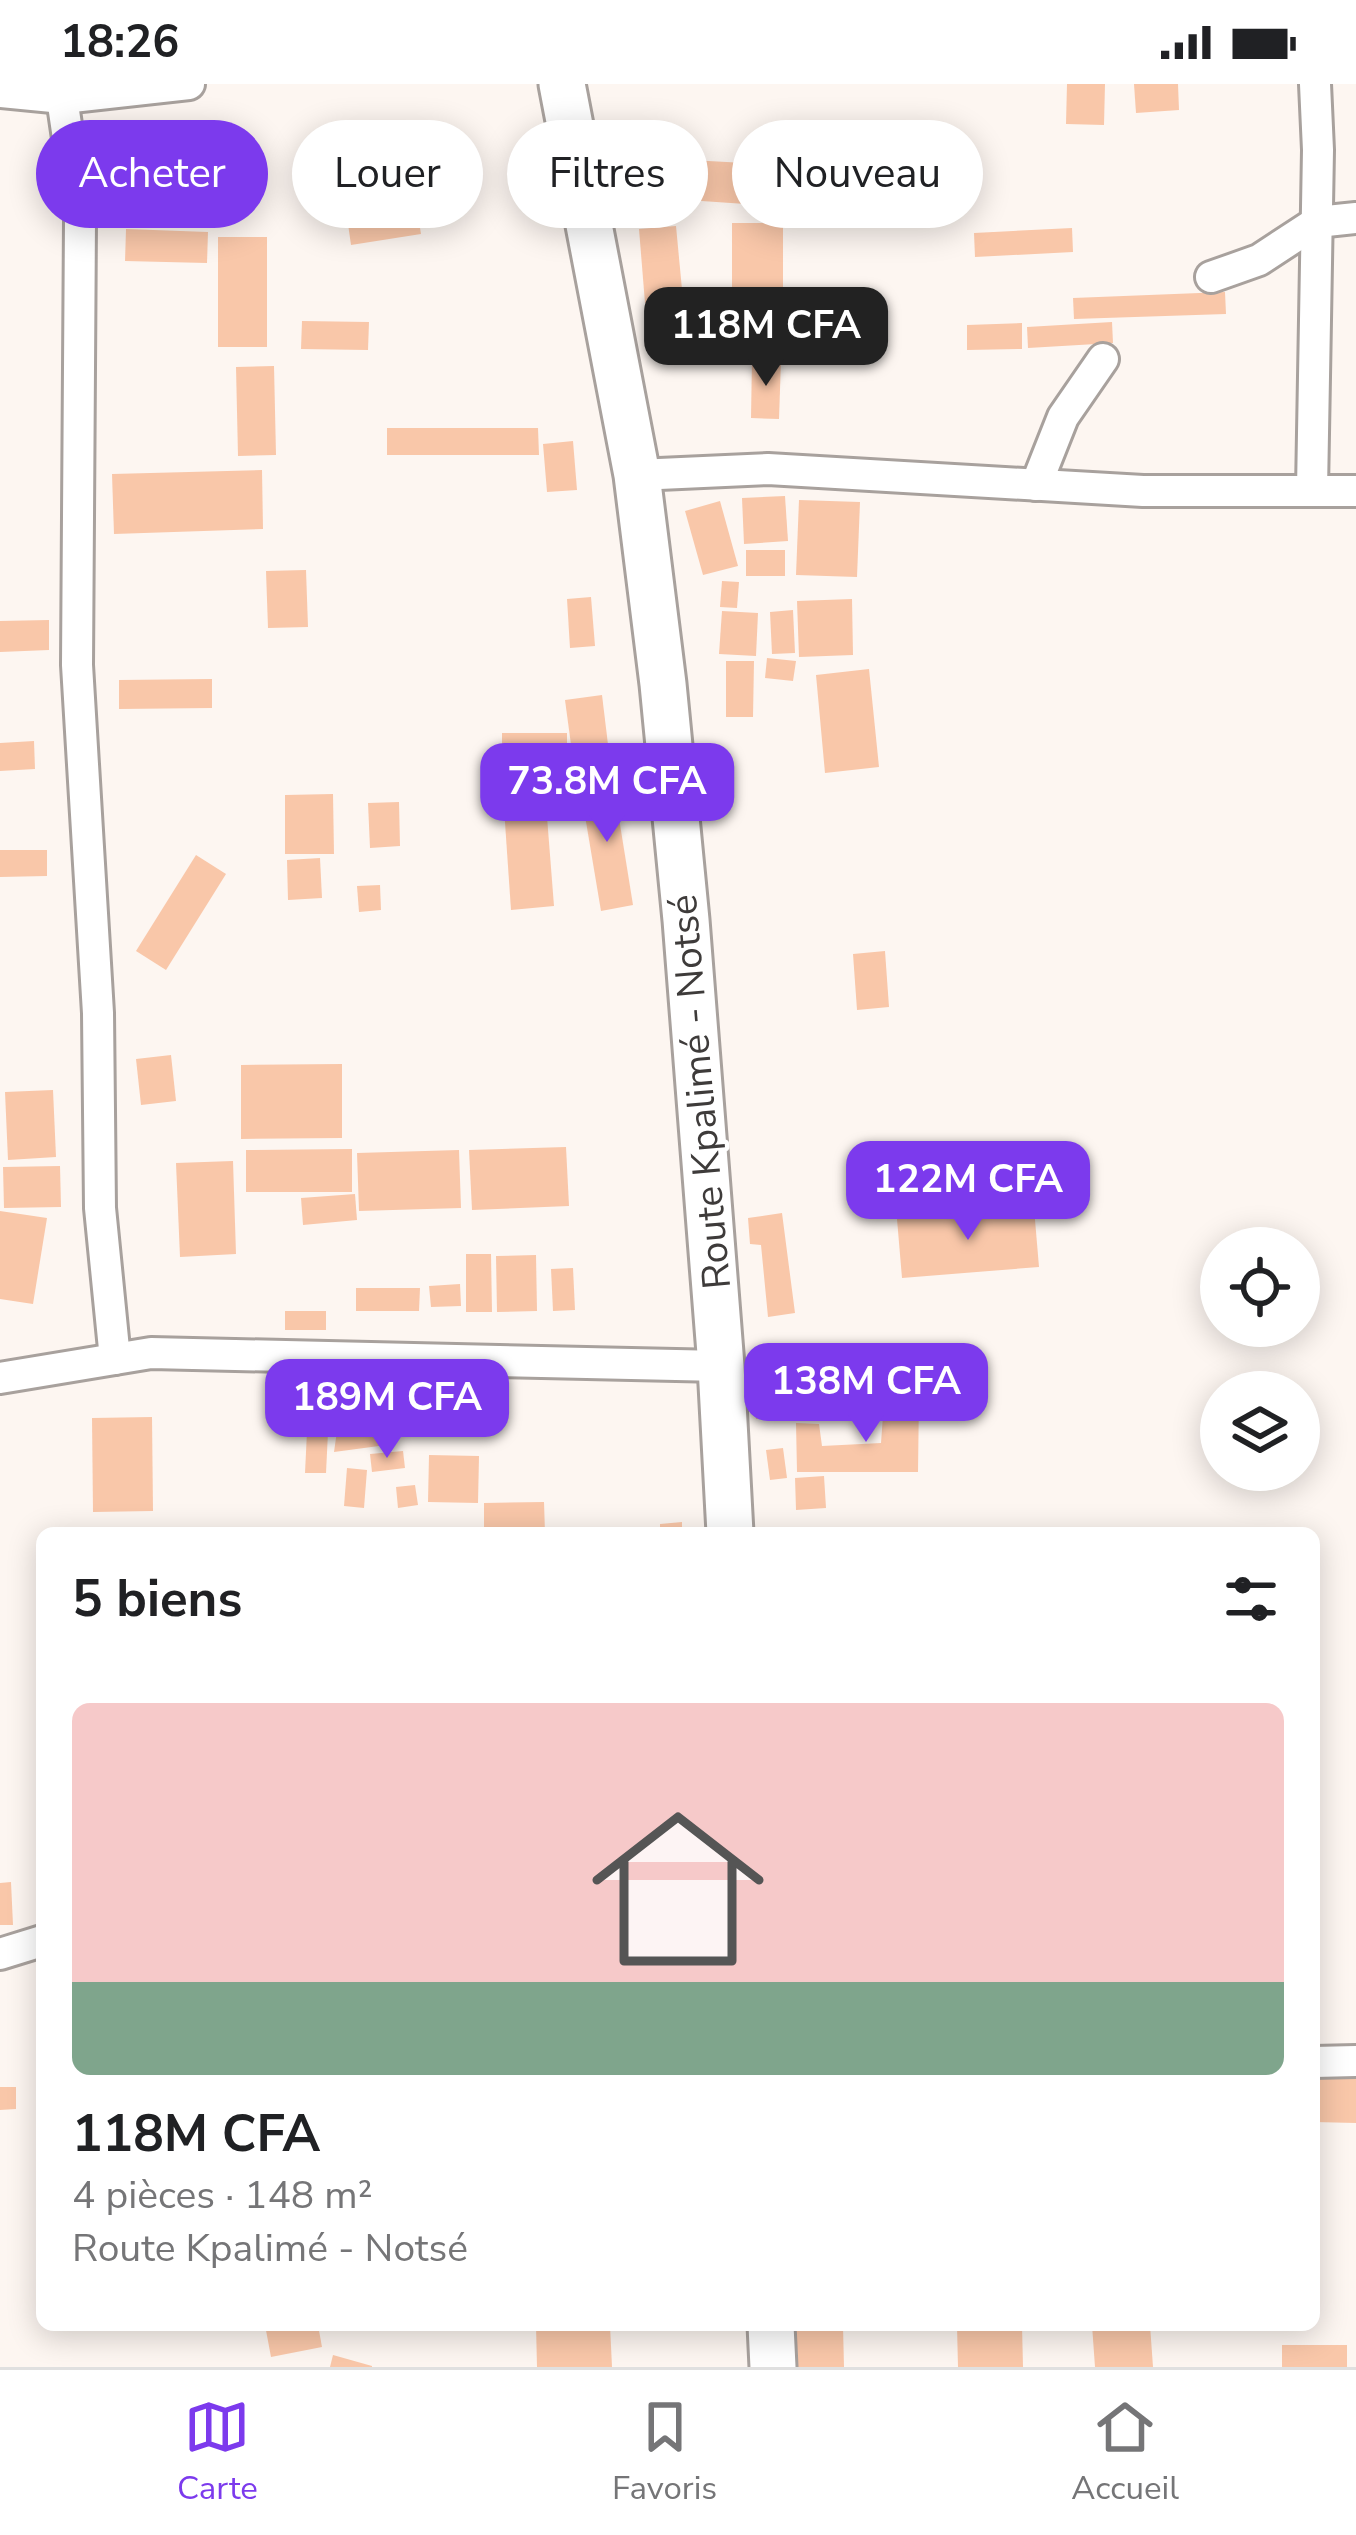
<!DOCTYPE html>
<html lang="fr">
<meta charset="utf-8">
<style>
:root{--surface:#fff;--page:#f2f2f2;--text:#202124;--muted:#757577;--line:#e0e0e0;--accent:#7c3aed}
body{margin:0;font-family:"Nunito Sans",sans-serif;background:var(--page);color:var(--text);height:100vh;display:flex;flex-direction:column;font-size:45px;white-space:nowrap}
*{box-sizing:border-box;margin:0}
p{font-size:39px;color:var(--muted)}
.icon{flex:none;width:66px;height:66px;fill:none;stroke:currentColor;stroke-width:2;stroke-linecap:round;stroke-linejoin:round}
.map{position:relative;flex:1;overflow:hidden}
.sheet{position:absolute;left:36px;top:1443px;width:1284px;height:804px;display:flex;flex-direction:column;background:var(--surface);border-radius:18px;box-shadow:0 6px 30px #0003}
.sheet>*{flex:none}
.top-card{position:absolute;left:36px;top:36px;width:1284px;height:108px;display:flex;gap:24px}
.controls{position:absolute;left:1200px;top:1143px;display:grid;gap:24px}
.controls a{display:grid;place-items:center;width:120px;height:120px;border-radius:50%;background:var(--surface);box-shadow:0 6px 30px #0003;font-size:60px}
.price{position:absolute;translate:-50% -102px;padding:0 27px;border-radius:24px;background:var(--accent);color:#fff;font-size:39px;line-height:78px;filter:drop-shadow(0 3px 6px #0008)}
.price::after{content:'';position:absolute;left:50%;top:72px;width:36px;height:27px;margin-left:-18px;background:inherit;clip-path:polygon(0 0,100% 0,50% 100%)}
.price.active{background:#222;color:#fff}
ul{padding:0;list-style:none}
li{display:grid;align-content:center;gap:24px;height:636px;padding:0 36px}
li+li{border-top:3px solid var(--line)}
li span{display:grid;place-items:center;height:372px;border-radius:18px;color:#555}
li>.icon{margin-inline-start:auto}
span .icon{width:216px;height:216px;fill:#fffc;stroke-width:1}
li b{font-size:51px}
h2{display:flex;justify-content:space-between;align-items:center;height:144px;padding:0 36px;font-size:51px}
.tag{padding:0 42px;border-radius:54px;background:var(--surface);box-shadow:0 6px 30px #0003;font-size:42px;line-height:108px}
.tag.active{background:var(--accent);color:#fff}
.status{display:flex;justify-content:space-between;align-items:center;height:84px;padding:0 60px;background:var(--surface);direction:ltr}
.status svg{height:33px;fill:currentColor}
.dock{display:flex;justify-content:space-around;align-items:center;height:168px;border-top:3px solid var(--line);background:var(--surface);font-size:33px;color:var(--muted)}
.dock a{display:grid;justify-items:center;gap:6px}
.dock .active{color:var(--accent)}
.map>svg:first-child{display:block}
</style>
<div class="status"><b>18:26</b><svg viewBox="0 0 49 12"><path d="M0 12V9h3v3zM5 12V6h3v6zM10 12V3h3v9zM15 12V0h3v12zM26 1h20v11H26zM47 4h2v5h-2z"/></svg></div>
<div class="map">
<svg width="1356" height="2283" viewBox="0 0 1356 2283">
<rect width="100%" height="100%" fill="#fdf6f1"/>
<!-- building -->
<g fill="#f9c7a9">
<polygon points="1067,0 1105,0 1104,41 1066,40"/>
<polygon points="1134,0 1178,0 1179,26 1136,29"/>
<polygon points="645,53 672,53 669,123 642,121"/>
<polygon points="371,57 374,103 413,99 421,150 351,161 337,63"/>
<polygon points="690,76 763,80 760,121 687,116"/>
<rect x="732" y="139" width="51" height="85"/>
<polygon points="676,142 683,216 645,219 639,145"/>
<polygon points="1072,144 1073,168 975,173 974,149"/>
<polygon points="126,145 208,148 207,179 125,177"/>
<rect x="218" y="153" width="49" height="110"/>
<polygon points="1225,208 1226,230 1074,235 1073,214"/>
<polygon points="302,237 369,238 368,266 301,265"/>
<polygon points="1112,238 1113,259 1028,264 1027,243"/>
<polygon points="1022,239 1022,265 967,266 967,241"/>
<polygon points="699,250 719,251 719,270 698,269"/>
<polygon points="752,275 781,276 779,335 751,334"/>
<polygon points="274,282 276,371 238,372 236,283"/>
<polygon points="387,344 538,344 539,371 387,371"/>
<polygon points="573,357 577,406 547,408 543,360"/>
<polygon points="262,386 263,445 114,450 112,390"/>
<polygon points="785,412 788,457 744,460 742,414"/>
<polygon points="799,416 860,418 857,493 796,491"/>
<polygon points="720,417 738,482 703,491 685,427"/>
<rect x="746" y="466" width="39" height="26"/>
<polygon points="306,486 308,543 268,544 266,487"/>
<polygon points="722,497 739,498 737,524 720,523"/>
<polygon points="591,513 595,562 570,564 567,515"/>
<polygon points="852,515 853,571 799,573 797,517"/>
<polygon points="793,526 795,569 772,570 770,528"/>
<polygon points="722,527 758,529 756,572 719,570"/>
<polygon points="49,536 49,566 0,568 0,537"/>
<polygon points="767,574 796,577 793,597 765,594"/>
<polygon points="726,577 754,577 753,633 726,633"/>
<polygon points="869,585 879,683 825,689 816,591"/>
<polygon points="212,595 212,624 119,625 119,596"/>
<polygon points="602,611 610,677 574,683 565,616"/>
<rect x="502" y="649" width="65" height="53"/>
<polygon points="34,657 35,685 0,687 0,659"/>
<polygon points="613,697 633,821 601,827 580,702"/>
<polygon points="333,710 334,770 285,770 285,711"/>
<polygon points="399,718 400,762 370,764 368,719"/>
<polygon points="546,720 554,822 511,826 504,724"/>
<polygon points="0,766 47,766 47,792 0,793"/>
<polygon points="196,771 226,790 166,886 136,867"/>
<polygon points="320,774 322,814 288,816 287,776"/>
<polygon points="380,801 381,826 359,828 357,802"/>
<polygon points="885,867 889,923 857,926 853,870"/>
<polygon points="171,971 176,1017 141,1021 136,975"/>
<polygon points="342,980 342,1054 241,1055 241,981"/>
<polygon points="53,1006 56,1073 8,1076 5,1008"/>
<polygon points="566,1063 569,1122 472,1126 469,1066"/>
<polygon points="352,1065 352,1108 246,1108 246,1066"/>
<polygon points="459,1066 461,1124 359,1127 357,1069"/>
<polygon points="985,1070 989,1113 900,1122 895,1080"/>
<polygon points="233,1077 236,1170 180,1173 176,1079"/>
<polygon points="60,1082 61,1123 4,1124 3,1083"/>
<polygon points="355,1110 357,1136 303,1141 301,1114"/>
<polygon points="1034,1124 1039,1183 902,1194 897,1135"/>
<polygon points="0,1127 47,1134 33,1220 0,1215"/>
<polygon points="782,1129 795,1229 768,1233 761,1161 750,1160 748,1134"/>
<polygon points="466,1170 491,1170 492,1228 466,1228"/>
<polygon points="536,1171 537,1227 497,1228 496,1172"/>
<polygon points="573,1184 575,1226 553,1227 551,1185"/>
<polygon points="460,1200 461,1222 431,1223 429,1202"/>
<polygon points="356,1204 420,1204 419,1227 356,1227"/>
<rect x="285" y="1227" width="41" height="19"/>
<polygon points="799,1265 804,1298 755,1305 750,1271"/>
<polygon points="343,1304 399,1309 394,1360 334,1368"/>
<polygon points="309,1306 330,1307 326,1389 305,1389"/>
<polygon points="780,1306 782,1332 756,1335 753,1309"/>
<polygon points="919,1312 918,1388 797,1388 796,1339 819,1340 822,1362 881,1359 884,1318"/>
<polygon points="408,1316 430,1316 429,1337 407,1338"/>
<polygon points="152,1333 153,1427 93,1428 92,1334"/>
<polygon points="783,1364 787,1394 770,1396 766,1366"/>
<polygon points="403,1367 405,1384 372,1388 370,1370"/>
<polygon points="429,1371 479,1372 478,1419 428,1418"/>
<polygon points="347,1384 367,1386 364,1424 344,1422"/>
<polygon points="824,1392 826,1424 796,1426 795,1394"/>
<polygon points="415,1401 418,1421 398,1424 396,1403"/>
<polygon points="544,1418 545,1449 484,1449 484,1419"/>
<polygon points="682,1438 682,1449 660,1449 660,1440"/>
<polygon points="11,1798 13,1841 0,1841 0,1799"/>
<polygon points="1314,1987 1356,1988 1356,2039 1314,2038"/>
<polygon points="0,2003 16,2003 16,2025 0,2026"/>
<polygon points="265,2241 318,2241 322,2263 271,2273"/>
<polygon points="536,2241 610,2241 612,2283 537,2283"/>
<polygon points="1022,2241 1023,2283 958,2283 957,2242"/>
<polygon points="1092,2241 1150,2241 1153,2283 1095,2283"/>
<polygon points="843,2242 844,2283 798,2283 796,2244"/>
<rect x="1282" y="2261" width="65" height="22"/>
<polygon points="333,2271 372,2282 372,2283 330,2283"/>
</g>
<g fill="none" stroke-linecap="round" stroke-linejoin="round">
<!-- street casing -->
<g stroke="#a8a19d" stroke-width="36">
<g id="street">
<polyline points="60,0 80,136 77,581 98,929 100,1124 115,1275"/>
<polyline points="0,8 63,14 189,0"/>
<polyline points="1211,193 1259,176 1317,138 1356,134"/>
<polyline points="637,391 768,385 1143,407 1356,407"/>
<polyline points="1036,401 1063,333 1103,275"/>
<polyline points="1312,406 1318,66 1315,0"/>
<polyline points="0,1294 151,1269 721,1282"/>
<polyline points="0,1870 42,1857"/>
<polyline points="1314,1978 1356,1977"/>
</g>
</g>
<!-- secondary casing -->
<g stroke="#a8a19d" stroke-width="51">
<g id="secondary">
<polyline points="562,0 637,391 663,600 686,836 721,1282 730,1449"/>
<polyline points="771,2241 773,2283"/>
</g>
</g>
<!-- street -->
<use href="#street" stroke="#fff" stroke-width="30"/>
<!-- secondary -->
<use href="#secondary" stroke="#fff" stroke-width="45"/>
</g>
<g text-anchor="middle" stroke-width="9" stroke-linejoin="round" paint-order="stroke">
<!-- street labels -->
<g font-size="39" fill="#3e3b3a" stroke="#fff">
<text transform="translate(699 1008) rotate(-95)" y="14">Route Kpalimé - Notsé</text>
</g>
</g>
</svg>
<div class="controls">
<a><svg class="icon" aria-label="locate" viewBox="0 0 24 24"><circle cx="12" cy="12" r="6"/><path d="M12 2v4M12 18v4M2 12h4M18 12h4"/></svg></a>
<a><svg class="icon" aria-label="layers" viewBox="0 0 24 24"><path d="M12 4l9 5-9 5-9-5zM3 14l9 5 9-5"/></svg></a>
</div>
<b class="price active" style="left:766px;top:305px">118M CFA</b>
<b class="price" style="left:607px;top:761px">73.8M CFA</b>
<b class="price" style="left:968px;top:1159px">122M CFA</b>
<b class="price" style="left:866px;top:1361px">138M CFA</b>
<b class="price" style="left:387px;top:1377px">189M CFA</b>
<div class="top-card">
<a class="tag active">Acheter</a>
<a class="tag">Louer</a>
<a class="tag">Filtres</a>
<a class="tag">Nouveau</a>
</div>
<section class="sheet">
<h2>5 biens<svg class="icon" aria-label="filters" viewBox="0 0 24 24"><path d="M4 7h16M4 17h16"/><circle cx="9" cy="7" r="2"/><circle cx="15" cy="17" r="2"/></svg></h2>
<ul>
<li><span style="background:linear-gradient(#f6c9c9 75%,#7fa58c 0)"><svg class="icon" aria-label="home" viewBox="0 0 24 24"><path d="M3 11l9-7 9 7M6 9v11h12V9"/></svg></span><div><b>118M CFA</b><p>4 pièces · 148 m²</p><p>Route Kpalimé - Notsé</p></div></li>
</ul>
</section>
</div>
<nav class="dock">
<a class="active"><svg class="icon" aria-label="map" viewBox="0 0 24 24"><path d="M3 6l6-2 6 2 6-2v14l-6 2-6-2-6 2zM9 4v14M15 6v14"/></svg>Carte</a>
<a><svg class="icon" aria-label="saved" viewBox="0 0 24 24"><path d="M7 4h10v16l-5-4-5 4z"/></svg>Favoris</a>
<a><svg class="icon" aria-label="home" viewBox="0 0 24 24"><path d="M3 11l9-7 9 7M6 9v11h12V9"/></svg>Accueil</a>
</nav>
